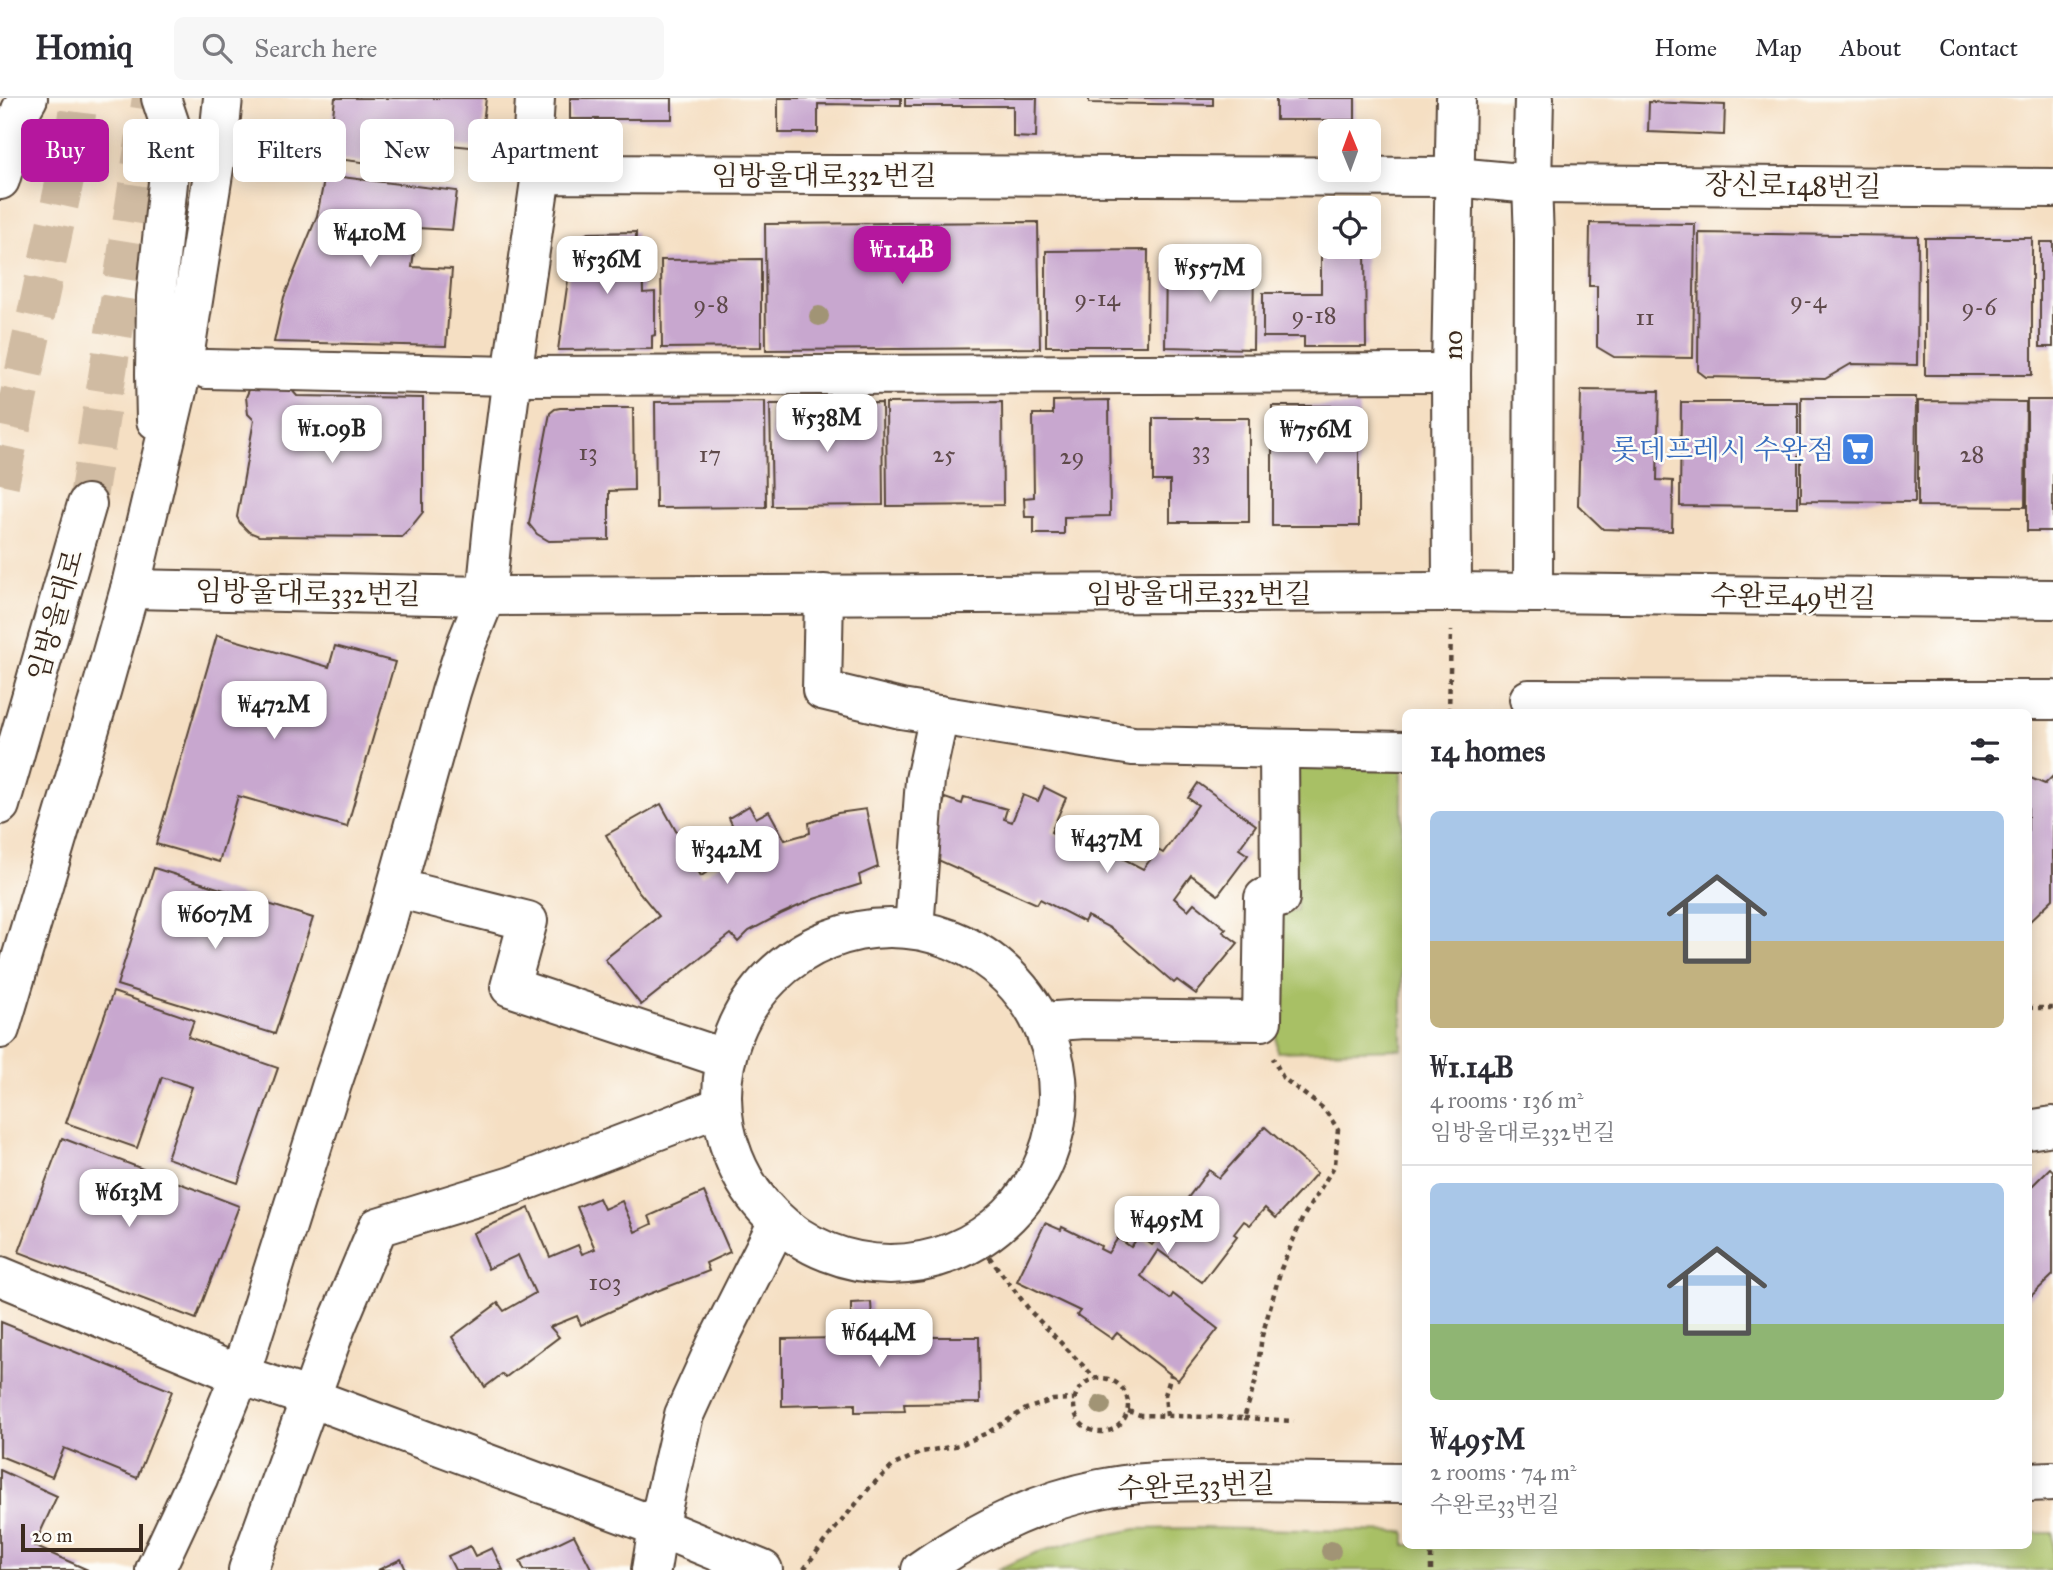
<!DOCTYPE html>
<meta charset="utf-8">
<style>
:root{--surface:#fff;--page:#f7f7f7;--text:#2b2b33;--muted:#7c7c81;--line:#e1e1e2;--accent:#b5179e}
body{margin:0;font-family:"IM FELL Great Primer","Noto Serif KR",serif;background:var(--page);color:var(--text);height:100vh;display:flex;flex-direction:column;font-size:26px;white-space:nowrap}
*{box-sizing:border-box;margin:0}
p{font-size:23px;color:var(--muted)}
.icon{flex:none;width:38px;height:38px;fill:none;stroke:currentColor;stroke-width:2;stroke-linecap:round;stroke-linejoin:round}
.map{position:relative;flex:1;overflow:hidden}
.sheet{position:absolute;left:1402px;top:611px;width:630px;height:840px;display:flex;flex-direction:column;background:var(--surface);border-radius:10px;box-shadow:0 4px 18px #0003}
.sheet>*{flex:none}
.banner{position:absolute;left:21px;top:21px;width:665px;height:63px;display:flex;gap:14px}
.needle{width:46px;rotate:359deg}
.controls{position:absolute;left:1318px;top:21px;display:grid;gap:14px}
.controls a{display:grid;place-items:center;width:63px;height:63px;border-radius:10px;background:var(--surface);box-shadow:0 4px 18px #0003;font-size:35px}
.scale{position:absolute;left:21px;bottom:18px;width:122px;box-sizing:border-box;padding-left:7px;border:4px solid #3b2a1e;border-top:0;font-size:19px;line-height:24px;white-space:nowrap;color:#3b2a1e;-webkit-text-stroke:5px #fdfcf7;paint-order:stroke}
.price{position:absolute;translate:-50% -60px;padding:0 16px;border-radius:14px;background:#fff;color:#222;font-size:23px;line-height:46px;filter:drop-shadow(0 2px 4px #0008)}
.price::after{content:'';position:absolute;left:50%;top:42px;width:21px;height:16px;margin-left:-10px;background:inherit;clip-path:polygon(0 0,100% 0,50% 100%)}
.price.selected{background:var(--accent);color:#fff}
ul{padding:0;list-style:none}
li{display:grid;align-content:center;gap:14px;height:371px;padding:0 28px}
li+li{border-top:2px solid var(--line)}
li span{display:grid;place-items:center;height:217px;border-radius:10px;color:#555}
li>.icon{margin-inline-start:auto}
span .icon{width:126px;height:126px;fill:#fffc;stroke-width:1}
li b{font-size:30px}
h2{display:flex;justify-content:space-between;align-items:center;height:84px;padding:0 28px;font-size:30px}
.chip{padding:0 24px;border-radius:10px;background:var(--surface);box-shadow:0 4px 18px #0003;font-size:24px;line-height:63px}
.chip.selected{background:var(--accent);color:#fff}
header{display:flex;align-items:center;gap:42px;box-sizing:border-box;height:98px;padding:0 35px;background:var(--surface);border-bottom:2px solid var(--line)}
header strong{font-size:33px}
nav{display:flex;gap:38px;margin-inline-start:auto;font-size:24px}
.search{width:490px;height:63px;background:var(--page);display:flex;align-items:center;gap:18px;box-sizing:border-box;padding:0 24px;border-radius:10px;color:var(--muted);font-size:26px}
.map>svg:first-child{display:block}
</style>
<header>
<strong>Homiq</strong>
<div class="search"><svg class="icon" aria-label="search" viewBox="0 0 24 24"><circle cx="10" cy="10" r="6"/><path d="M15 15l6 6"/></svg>Search here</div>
<nav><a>Home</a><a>Map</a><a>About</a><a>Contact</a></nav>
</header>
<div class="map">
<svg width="2053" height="1472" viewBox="0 0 2053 1472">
<rect width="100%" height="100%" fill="#fdfcf7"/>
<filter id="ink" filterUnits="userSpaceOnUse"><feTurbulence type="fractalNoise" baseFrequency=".0143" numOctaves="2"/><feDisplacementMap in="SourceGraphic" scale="14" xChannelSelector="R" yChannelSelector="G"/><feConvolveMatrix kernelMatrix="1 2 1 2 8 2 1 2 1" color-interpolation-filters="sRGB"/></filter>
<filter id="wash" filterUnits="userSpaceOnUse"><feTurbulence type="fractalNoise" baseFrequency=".00686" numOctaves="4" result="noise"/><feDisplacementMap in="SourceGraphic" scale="28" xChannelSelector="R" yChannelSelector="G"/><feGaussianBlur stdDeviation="1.57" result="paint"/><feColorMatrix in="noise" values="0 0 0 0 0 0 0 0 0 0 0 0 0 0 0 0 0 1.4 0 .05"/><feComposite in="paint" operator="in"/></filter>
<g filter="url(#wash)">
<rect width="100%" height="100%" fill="#f5dfc3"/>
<!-- green -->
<g fill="#a8c065" stroke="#727542" stroke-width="2">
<polygon points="1292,669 1402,670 1402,951 1277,954 1272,815 1297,813"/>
<polygon points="1197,1430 1405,1434 1405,1447 2028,1447 2028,1435 2053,1435 2053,1472 996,1472 1035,1455 1077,1443 1136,1431"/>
</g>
<g id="blocks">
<!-- building -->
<g fill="#c8a7cf">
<polygon points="335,0 486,0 480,50 440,46 436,73 328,60"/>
<rect x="570" y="0" width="102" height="21"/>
<polygon points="778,0 901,0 901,7 818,6 818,35 778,35"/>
<polygon points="905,0 1037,0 1036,40 1013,39 1013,8 905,8"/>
<polygon points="1089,0 1213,0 1213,7 1089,5"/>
<rect x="1276" y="0" width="79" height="22"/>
<polygon points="1649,4 1725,7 1724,37 1648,34"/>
<polygon points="325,77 457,93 452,132 417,130 412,169 452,171 446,248 274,244 284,199 317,118"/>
<polygon points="1038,124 1040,250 766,252 765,126"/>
<polygon points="1590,125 1695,126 1693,260 1614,259 1597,249 1597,188 1589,188"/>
<polygon points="636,134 636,146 642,146 643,195 655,194 655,237 652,238 652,251 558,252 573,147 576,141 588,135"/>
<polygon points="1699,135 1918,138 1917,267 1851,266 1825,281 1706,279 1698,273"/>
<rect x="1925" y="140" width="107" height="137"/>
<rect x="2040" y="144" width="13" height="105"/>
<polygon points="1321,149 1365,149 1366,249 1304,249 1304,239 1263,239 1263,195 1321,195"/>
<polygon points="1148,152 1147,248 1046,248 1046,153"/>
<polygon points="761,161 761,249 662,250 661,162"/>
<polygon points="1166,162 1254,163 1253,251 1165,249"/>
<polygon points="255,287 290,290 297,298 423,300 423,414 407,434 402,439 259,438 249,434 240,425 237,419 254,322 248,316 246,299 249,292"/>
<polygon points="1581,292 1659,293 1657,382 1673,383 1672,433 1603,431 1578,407"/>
<polygon points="1801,299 1916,299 1915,404 1801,403"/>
<polygon points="1109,302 1110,418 1064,419 1064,436 1034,436 1034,419 1025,419 1024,400 1034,399 1033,316 1053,316 1053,303"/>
<rect x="2027" y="302" width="26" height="131"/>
<polygon points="765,303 766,409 656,410 655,304"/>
<polygon points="1918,303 2026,304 2025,409 1918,408"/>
<polygon points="1002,304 1003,407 887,408 886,305"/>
<polygon points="1681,304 1798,304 1798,409 1680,408"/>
<polygon points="882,305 883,407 772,408 770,306"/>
<rect x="1272" y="308" width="87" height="120"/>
<polygon points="633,310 634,392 609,393 609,442 549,443 537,436 529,426 550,315 555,311 560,310"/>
<polygon points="1153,320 1249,320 1249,424 1170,424 1170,383 1153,383"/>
<polygon points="217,537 329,569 335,548 395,564 347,729 238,698 219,764 156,746"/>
<polygon points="2053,678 2053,801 2028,825 2028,679 2045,686"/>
<polygon points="1198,685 1256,727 1239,751 1248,757 1218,797 1191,777 1174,800 1188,812 1194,805 1226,831 1223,834 1238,845 1196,896 1177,882 1174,885 1112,831 1087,818 1084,824 1040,801 1037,806 929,758 945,700 962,706 964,699 1007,711 1004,721 1012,724 1023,697 1038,703 1044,689 1066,700 1051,734 1083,751 1088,742 1143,771 1158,752 1163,755 1198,707 1188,700"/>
<polygon points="661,706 701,778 728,760 731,768 747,759 729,720 749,708 756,720 769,713 785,742 810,735 809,725 838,715 866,711 878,769 859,777 861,786 814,801 781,816 749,833 738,844 731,836 641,907 605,861 659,818 635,789 606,737"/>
<polygon points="154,770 313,820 275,936 117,887"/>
<polygon points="113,894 194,922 188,939 278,970 238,1085 167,1060 192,989 162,979 137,1050 66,1025"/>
<polygon points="1265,1029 1317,1075 1276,1120 1265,1110 1250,1127 1244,1123 1234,1136 1237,1138 1202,1184 1158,1152 1141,1178 1170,1201 1173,1196 1218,1231 1178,1282 1117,1235 1112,1241 1077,1217 1080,1213 1017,1183 1045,1125 1061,1132 1062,1129 1101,1148 1100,1151 1108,1155 1118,1140 1131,1149 1139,1138 1152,1147 1209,1072 1219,1080"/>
<polygon points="62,1040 239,1108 196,1221 19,1154"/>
<polygon points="2050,1070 2053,1073 2053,1177 2028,1201 2028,1092"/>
<polygon points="704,1094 730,1154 706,1165 709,1173 644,1198 581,1227 577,1218 550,1229 559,1239 506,1279 502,1276 485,1289 452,1239 498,1205 504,1213 535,1195 518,1157 488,1171 473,1135 529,1110 550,1159 578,1147 582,1156 595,1151 577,1109 599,1100 604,1111 622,1103 635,1134 652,1126 649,1118"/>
<polygon points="871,1204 872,1221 891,1221 892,1246 920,1246 920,1239 979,1239 980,1305 904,1306 905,1313 855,1314 855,1306 782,1308 782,1241 842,1240 842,1247 851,1247 851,1205"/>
<polygon points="1,1224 172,1293 137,1380 64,1350 52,1379 0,1358"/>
<polygon points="0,1372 57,1398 34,1448 88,1472 0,1472"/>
<polygon points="574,1437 592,1472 524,1472 520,1463"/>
<polygon points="470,1448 475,1458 492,1450 503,1472 455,1472 448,1458"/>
<polygon points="401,1461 406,1472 378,1472"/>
</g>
</g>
</g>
<g filter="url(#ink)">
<use href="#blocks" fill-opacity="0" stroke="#574537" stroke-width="2"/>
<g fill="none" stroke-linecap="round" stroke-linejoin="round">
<!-- major-tunnel -->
<g stroke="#d0bba2" stroke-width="38" stroke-dasharray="38 19" stroke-linecap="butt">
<polyline points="0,386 74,39 79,0"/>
<polyline points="87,406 151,0"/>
</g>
<!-- minor casing -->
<g stroke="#574537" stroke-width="42">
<g id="minor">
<polyline points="535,0 533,36 541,76"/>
<polyline points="207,271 512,278 1451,275"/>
<polyline points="130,491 486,498 1452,494 2053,501"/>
<polyline points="1452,494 1451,275 1456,0"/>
<polyline points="1533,495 1534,141 1532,86 1534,0"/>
<polyline points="824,496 822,592 901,611 1133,648 1405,653"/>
<polyline points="1529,601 1897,602 1897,614"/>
<polyline points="1897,602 2053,602"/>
<polyline points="416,795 528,823 510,889 726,961"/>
<circle cx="890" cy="998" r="168"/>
<polyline points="914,831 925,682 939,617"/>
<polyline points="1042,924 1085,921 1262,923 1264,800 1280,800 1279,651"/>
<polyline points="2028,1032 2053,1028"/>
<polyline points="0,1178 240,1277 311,1300 658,1429 763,1472"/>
<polyline points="2028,1384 2053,1383"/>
<polyline points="155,1472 198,1380 240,1277 332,986 384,833 451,594 466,547 486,498 493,427 512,278 541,76 1455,79 1532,86 2053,90"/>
<polyline points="248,1472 336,1229 378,1129 512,1088 722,1008"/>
<polyline points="651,1472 658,1429 684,1317 716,1247 778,1124"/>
<path d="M921 1472C975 1434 1035 1404 1100 1391 1141 1382 1182 1384 1223 1383 1284 1383 1345 1384 1405 1385"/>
</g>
</g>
<!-- major casing -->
<g stroke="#574537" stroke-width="42">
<g id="major">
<polyline points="0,82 21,12 28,0"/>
<polyline points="156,322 155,276 156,199 171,56 171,30 161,0"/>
<polyline points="0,707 87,406"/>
<polyline points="0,931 102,590 130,491 182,272 219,38 223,0"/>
</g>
</g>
<!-- path -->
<g stroke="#574537" stroke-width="4.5" stroke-dasharray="5 5" stroke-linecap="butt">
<polyline points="1449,614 1451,533"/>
<polyline points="2028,910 2053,910"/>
<polyline points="977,1143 1031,1214 1095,1280"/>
<circle cx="1101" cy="1307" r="27"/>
<polyline points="1128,1313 1140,1317 1244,1320 1256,1282 1262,1238 1281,1171 1303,1119 1335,1067 1338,1031 1324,1011 1283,980 1273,960"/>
<polyline points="1167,1318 1165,1297 1171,1277"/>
<polyline points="1244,1320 1294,1323"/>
<polyline points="804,1471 824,1444 871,1388 894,1367 922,1354 960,1347 987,1335 1026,1311 1053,1302 1074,1301"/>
<polyline points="1431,1472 1431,1447"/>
</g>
<!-- minor -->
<use href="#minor" stroke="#fff" stroke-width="38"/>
<!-- major -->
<use href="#major" stroke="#fff" stroke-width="38"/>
</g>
<!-- trees -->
<g fill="#a19474">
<circle cx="819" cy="218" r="10"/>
<circle cx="1101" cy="1307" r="10"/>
<circle cx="1331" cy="1453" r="10"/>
</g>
</g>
<!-- icons -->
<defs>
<g id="supermarket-square" transform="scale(1.75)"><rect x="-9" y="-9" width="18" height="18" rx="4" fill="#3f7fe0" stroke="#fdfcf7"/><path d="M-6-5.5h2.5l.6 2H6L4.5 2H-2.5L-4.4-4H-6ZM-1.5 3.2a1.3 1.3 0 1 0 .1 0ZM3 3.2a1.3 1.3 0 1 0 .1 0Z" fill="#fff"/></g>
</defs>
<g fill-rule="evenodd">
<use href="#supermarket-square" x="1858" y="351"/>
</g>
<g text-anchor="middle" stroke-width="5" stroke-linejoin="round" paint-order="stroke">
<!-- number labels -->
<g font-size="24" fill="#5e494a">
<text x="1097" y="208">9-14</text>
<text x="1808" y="210">9-4</text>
<text x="711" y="214">9-8</text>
<text x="1979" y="217">9-6</text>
<text x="1314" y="225">9-18</text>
<text x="1645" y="227">11</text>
<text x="1201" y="360">33</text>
<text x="588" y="362">13</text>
<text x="710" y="364">17</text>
<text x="944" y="364">25</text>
<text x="1972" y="364">28</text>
<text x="1072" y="366">29</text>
<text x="605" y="1192">103</text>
</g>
<!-- street labels -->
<g font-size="28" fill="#3b2a1e" stroke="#fdfcf7">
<text x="824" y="87">임방울대로332번길</text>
<text transform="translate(1793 87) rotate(1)" y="10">장신로148번길</text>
<text transform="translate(1452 247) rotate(-89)" y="10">no</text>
<text transform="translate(308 494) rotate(1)" y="10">임방울대로332번길</text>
<text x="1199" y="505">임방울대로332번길</text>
<text transform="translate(1793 498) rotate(1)" y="10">수완로49번길</text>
<text transform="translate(55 517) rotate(-74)" y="10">임방울대로</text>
<text transform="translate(1196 1387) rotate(-2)" y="10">수완로33번길</text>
</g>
<!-- shop labels -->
<g font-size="28" fill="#366cbe" stroke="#fdfcf7" text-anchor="end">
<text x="1834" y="361">롯데프레시 수완점</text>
</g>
</g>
</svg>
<div class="controls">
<a><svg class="needle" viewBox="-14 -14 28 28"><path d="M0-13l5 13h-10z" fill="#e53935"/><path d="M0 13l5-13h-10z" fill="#7c7c81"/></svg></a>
<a><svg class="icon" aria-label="locate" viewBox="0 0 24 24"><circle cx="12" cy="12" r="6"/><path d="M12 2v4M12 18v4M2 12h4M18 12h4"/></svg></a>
</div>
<div class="scale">20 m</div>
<b class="price" style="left:370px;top:171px">₩410M</b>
<b class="price selected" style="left:902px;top:188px">₩1.14B</b>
<b class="price" style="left:607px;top:198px">₩536M</b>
<b class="price" style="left:1210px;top:206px">₩557M</b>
<b class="price" style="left:827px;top:356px">₩538M</b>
<b class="price" style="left:332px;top:367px">₩1.09B</b>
<b class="price" style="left:1316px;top:368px">₩756M</b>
<b class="price" style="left:274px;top:643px">₩472M</b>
<b class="price" style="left:1107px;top:777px">₩437M</b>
<b class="price" style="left:727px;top:788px">₩342M</b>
<b class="price" style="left:215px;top:853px">₩607M</b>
<b class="price" style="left:129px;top:1131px">₩613M</b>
<b class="price" style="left:1167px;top:1158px">₩495M</b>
<b class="price" style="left:879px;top:1271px">₩644M</b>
<div class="banner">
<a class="chip selected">Buy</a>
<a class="chip">Rent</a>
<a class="chip">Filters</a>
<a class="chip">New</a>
<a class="chip">Apartment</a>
</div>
<section class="sheet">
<h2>14 homes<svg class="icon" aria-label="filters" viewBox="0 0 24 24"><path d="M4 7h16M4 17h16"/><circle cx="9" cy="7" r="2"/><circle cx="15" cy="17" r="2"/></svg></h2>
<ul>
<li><span style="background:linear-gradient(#a9c7e8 60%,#c2b280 0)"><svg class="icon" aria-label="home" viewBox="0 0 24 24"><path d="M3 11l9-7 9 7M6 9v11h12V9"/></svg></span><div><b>₩1.14B</b><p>4 rooms · 136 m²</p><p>임방울대로332번길</p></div></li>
<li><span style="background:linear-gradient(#a9c7e8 65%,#8fb573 0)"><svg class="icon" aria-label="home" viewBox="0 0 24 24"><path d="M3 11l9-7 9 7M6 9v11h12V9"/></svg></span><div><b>₩495M</b><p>2 rooms · 74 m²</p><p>수완로33번길</p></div></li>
</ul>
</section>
</div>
